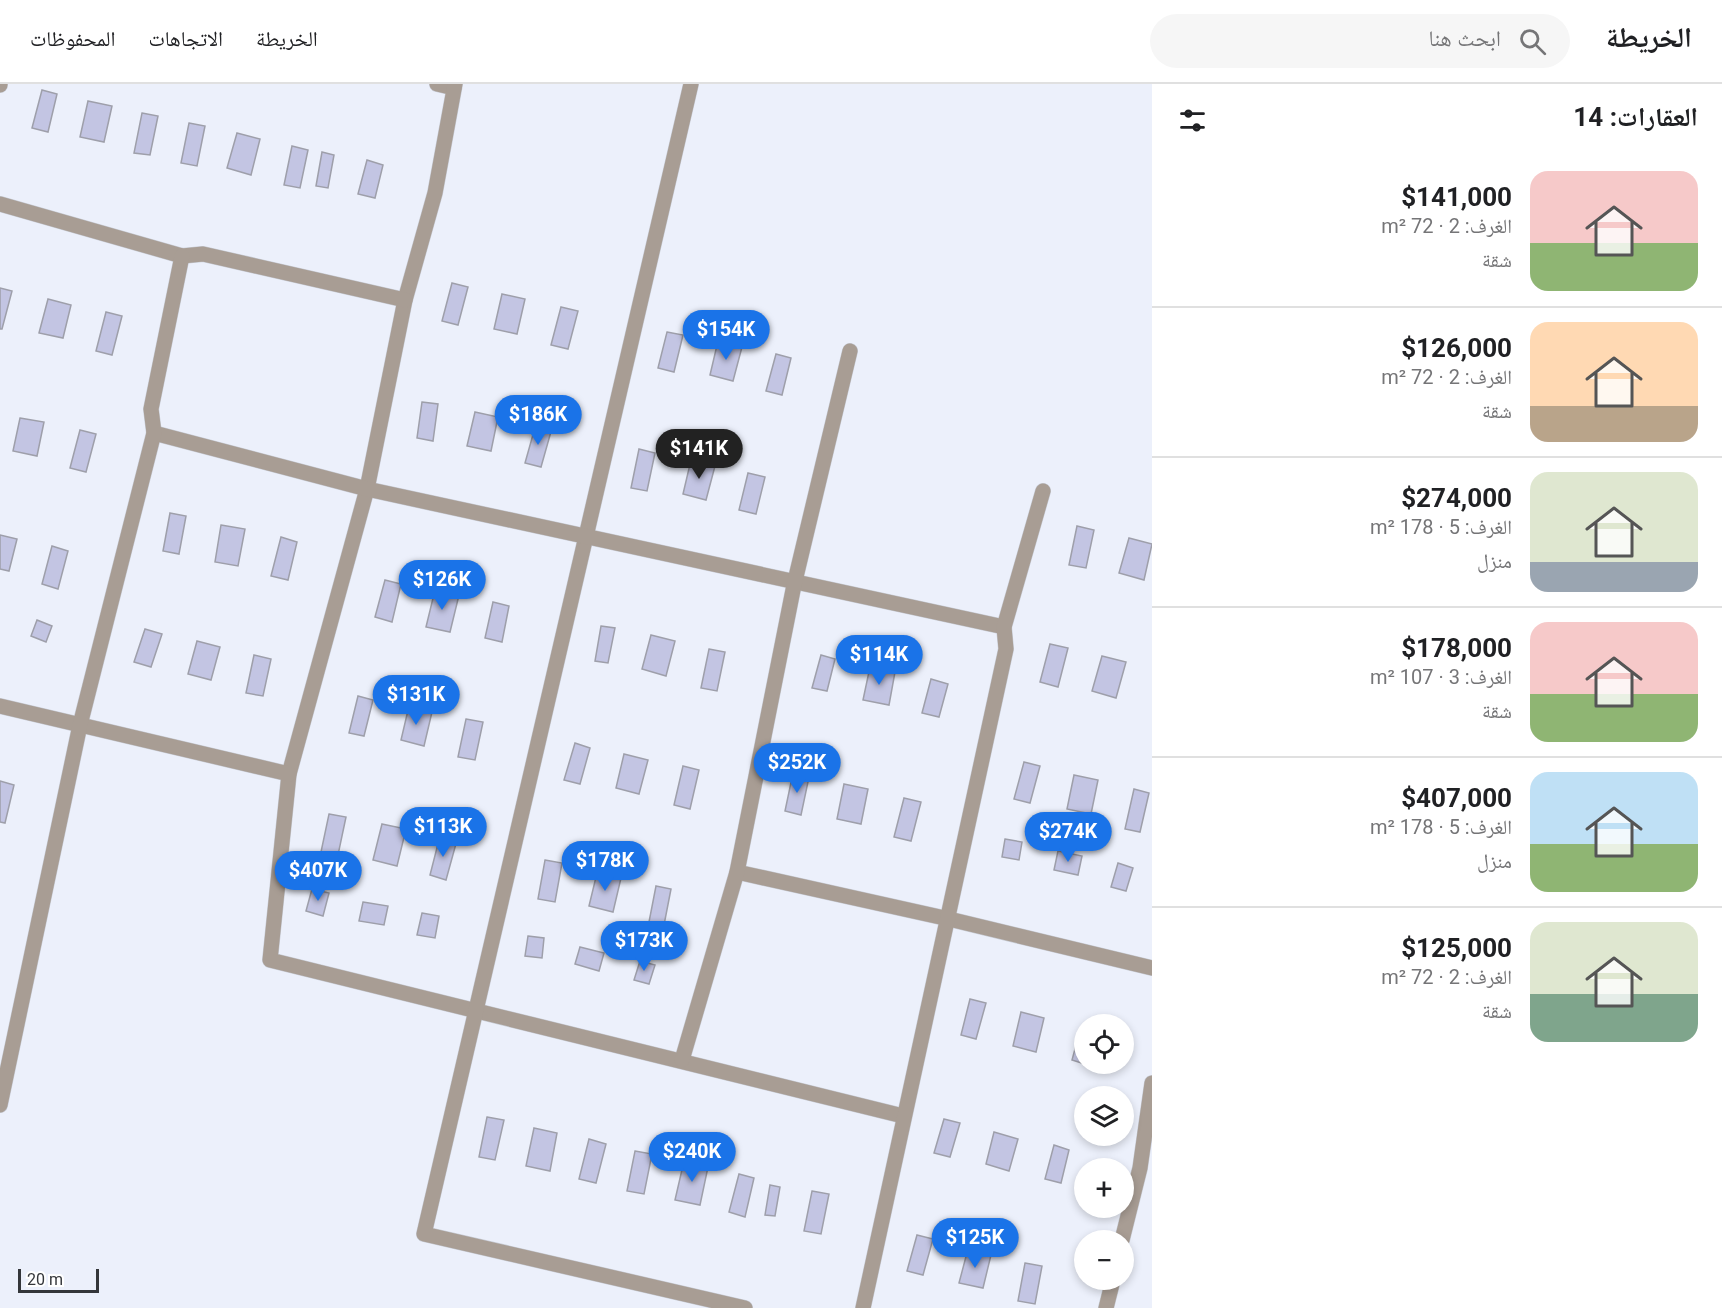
<!DOCTYPE html>
<html lang="ar">
<meta charset="utf-8">
<style>
:root{--surface:#fff;--page:#f6f6f6;--text:#202124;--muted:#757577;--line:#e0e0e0;--accent:#1a73e8}
body{margin:0;font-family:Roboto,"Noto Naskh Arabic",sans-serif;background:var(--page);color:var(--text);direction:rtl;height:100vh;display:flex;flex-direction:column;font-size:22px;white-space:nowrap}
*{box-sizing:border-box;margin:0}
p{font-size:20px;color:var(--muted)}
.icon{flex:none;width:33px;height:33px;fill:none;stroke:currentColor;stroke-width:2;stroke-linecap:round;stroke-linejoin:round}
.map{position:relative;flex:1;overflow:hidden;direction:ltr}
.panel{display:flex;flex-direction:column;background:var(--surface);width:570px}
.panel>*{flex:none}
.buttons{position:absolute;left:1074px;top:930px;display:grid;gap:12px}
.buttons a{display:grid;place-items:center;width:60px;height:60px;border-radius:50%;background:var(--surface);box-shadow:0 3px 9px #0003;font-size:30px}
.scale{position:absolute;left:18px;bottom:15px;width:81px;box-sizing:border-box;padding-left:6px;border:3px solid #34363a;border-top:0;font-size:16px;line-height:21px;white-space:nowrap;color:#34363a;-webkit-text-stroke:4px #fff;paint-order:stroke}
.price{position:absolute;translate:-50% -51px;padding:0 14px;border-radius:21px;background:var(--accent);color:#fff;font-size:20px;line-height:39px;filter:drop-shadow(0 2px 3px #0008)}
.price::after{content:'';position:absolute;left:50%;top:36px;width:18px;height:14px;margin-left:-9px;background:inherit;clip-path:polygon(0 0,100% 0,50% 100%)}
.price.active{background:#222;color:#fff}
ul{padding:0;list-style:none}
li{display:flex;align-items:center;gap:18px;height:150px;padding:0 24px}
li+li{border-top:2px solid var(--line)}
li span{display:grid;place-items:center;flex:none;width:168px;height:120px;border-radius:18px;color:#555}
li>.icon{margin-inline-start:auto}
span .icon{width:72px;height:72px;fill:#fffc;stroke-width:1}
li b{font-size:26px}
h2{display:flex;justify-content:space-between;align-items:center;height:72px;padding:0 24px;font-size:26px}
header{display:flex;align-items:center;gap:36px;box-sizing:border-box;height:84px;padding:0 30px;background:var(--surface);border-bottom:2px solid var(--line)}
header strong{font-size:28px}
nav{display:flex;gap:33px;margin-inline-start:auto;font-size:21px}
.search{width:420px;height:54px;background:var(--page);display:flex;align-items:center;gap:15px;box-sizing:border-box;padding:0 21px;border-radius:33px;color:var(--muted);font-size:22px}
main{display:flex;flex:1;min-height:0}
.map>svg:first-child{display:block}
</style>
<header>
<strong>الخريطة</strong>
<div class="search"><svg class="icon" aria-label="search" viewBox="0 0 24 24"><circle cx="10" cy="10" r="6"/><path d="M15 15l6 6"/></svg>ابحث هنا</div>
<nav><a>الخريطة</a><a>الاتجاهات</a><a>المحفوظات</a></nav>
</header>
<main>
<section class="panel">
<h2>العقارات: 14<svg class="icon" aria-label="filters" viewBox="0 0 24 24"><path d="M4 7h16M4 17h16"/><circle cx="9" cy="7" r="2"/><circle cx="15" cy="17" r="2"/></svg></h2>
<ul>
<li><span style="background:linear-gradient(#f6c9c9 60%,#8fb573 0)"><svg class="icon" aria-label="home" viewBox="0 0 24 24"><path d="M3 11l9-7 9 7M6 9v11h12V9"/></svg></span><div><b>$141,000</b><p>الغرف: 2 · 72 m²</p><p>شقة</p></div></li>
<li><span style="background:linear-gradient(#ffd9b3 70%,#b9a48a 0)"><svg class="icon" aria-label="home" viewBox="0 0 24 24"><path d="M3 11l9-7 9 7M6 9v11h12V9"/></svg></span><div><b>$126,000</b><p>الغرف: 2 · 72 m²</p><p>شقة</p></div></li>
<li><span style="background:linear-gradient(#dfe7d0 75%,#9aa5b1 0)"><svg class="icon" aria-label="home" viewBox="0 0 24 24"><path d="M3 11l9-7 9 7M6 9v11h12V9"/></svg></span><div><b>$274,000</b><p>الغرف: 5 · 178 m²</p><p>منزل</p></div></li>
<li><span style="background:linear-gradient(#f6c9c9 60%,#8fb573 0)"><svg class="icon" aria-label="home" viewBox="0 0 24 24"><path d="M3 11l9-7 9 7M6 9v11h12V9"/></svg></span><div><b>$178,000</b><p>الغرف: 3 · 107 m²</p><p>شقة</p></div></li>
<li><span style="background:linear-gradient(#bfe0f5 60%,#8fb573 0)"><svg class="icon" aria-label="home" viewBox="0 0 24 24"><path d="M3 11l9-7 9 7M6 9v11h12V9"/></svg></span><div><b>$407,000</b><p>الغرف: 5 · 178 m²</p><p>منزل</p></div></li>
<li><span style="background:linear-gradient(#dfe7d0 60%,#7fa58c 0)"><svg class="icon" aria-label="home" viewBox="0 0 24 24"><path d="M3 11l9-7 9 7M6 9v11h12V9"/></svg></span><div><b>$125,000</b><p>الغرف: 2 · 72 m²</p><p>شقة</p></div></li>
</ul>
</section>
<div class="map">
<svg width="1152" height="1224" viewBox="0 0 1152 1224">
<rect width="100%" height="100%" fill="#ecf0fb"/>
<!-- building -->
<g fill="#c3c5e3" stroke="#9e9faa" stroke-width="1.5">
<polygon points="42,6 57,10 48,48 32,44"/>
<polygon points="88,17 112,22 104,58 80,53"/>
<polygon points="142,29 158,32 150,71 134,69"/>
<polygon points="189,39 205,42 197,82 181,79"/>
<polygon points="237,49 260,55 251,91 227,84"/>
<polygon points="292,62 308,66 300,104 284,101"/>
<polygon points="322,68 334,71 328,104 316,102"/>
<polygon points="367,76 383,81 375,114 358,110"/>
<polygon points="452,199 468,203 458,241 442,237"/>
<polygon points="0,204 12,207 2,245 0,245"/>
<polygon points="502,210 525,215 517,250 494,245"/>
<polygon points="48,215 71,221 63,254 39,249"/>
<polygon points="561,223 578,227 568,265 551,261"/>
<polygon points="106,228 122,232 112,271 96,267"/>
<polygon points="667,248 683,251 674,288 658,284"/>
<polygon points="718,257 742,263 733,297 710,291"/>
<polygon points="776,270 791,274 782,311 766,307"/>
<polygon points="422,318 438,320 433,357 417,354"/>
<polygon points="475,328 498,333 491,367 467,362"/>
<polygon points="20,334 44,338 37,372 13,367"/>
<polygon points="536,340 552,344 541,383 525,379"/>
<polygon points="80,346 96,350 86,388 70,384"/>
<polygon points="639,365 655,369 647,407 631,404"/>
<polygon points="691,376 715,382 706,416 683,410"/>
<polygon points="748,389 765,393 756,430 739,426"/>
<polygon points="170,429 186,432 179,470 163,467"/>
<polygon points="221,441 245,445 238,482 215,478"/>
<polygon points="1077,442 1094,446 1086,484 1069,481"/>
<polygon points="0,451 17,455 9,487 0,485"/>
<polygon points="281,453 297,458 288,496 271,492"/>
<polygon points="1129,454 1152,460 1144,496 1119,489"/>
<polygon points="52,462 68,467 58,505 42,500"/>
<polygon points="385,496 401,500 392,538 375,533"/>
<polygon points="435,506 459,511 450,548 426,543"/>
<polygon points="493,518 509,522 502,558 485,554"/>
<polygon points="37,536 52,542 46,558 31,552"/>
<polygon points="601,542 615,544 608,579 595,577"/>
<polygon points="145,545 162,550 151,583 134,578"/>
<polygon points="651,551 675,557 666,592 642,585"/>
<polygon points="197,557 220,563 211,596 188,590"/>
<polygon points="1050,560 1068,564 1058,603 1040,598"/>
<polygon points="709,565 725,568 717,607 701,604"/>
<polygon points="254,571 271,575 263,612 246,609"/>
<polygon points="821,571 835,575 827,607 812,604"/>
<polygon points="1102,572 1126,578 1116,614 1092,607"/>
<polygon points="870,583 895,588 889,621 863,616"/>
<polygon points="931,595 948,600 939,633 922,629"/>
<polygon points="358,612 373,616 364,652 349,649"/>
<polygon points="409,622 432,628 424,662 401,656"/>
<polygon points="466,635 483,638 475,676 458,673"/>
<polygon points="575,659 590,664 580,700 564,696"/>
<polygon points="624,670 648,676 639,710 616,704"/>
<polygon points="1024,678 1040,682 1030,719 1014,715"/>
<polygon points="683,682 699,686 690,725 674,721"/>
<polygon points="793,689 809,693 801,731 785,727"/>
<polygon points="1074,691 1098,696 1091,730 1067,725"/>
<polygon points="0,697 14,701 5,739 0,738"/>
<polygon points="844,700 868,705 861,740 837,735"/>
<polygon points="1134,705 1149,709 1140,748 1125,745"/>
<polygon points="904,714 921,718 911,757 894,753"/>
<polygon points="329,730 346,733 338,771 321,768"/>
<polygon points="382,740 406,745 397,782 373,776"/>
<polygon points="440,752 457,756 446,796 430,791"/>
<polygon points="1005,755 1022,758 1019,776 1002,773"/>
<polygon points="1058,767 1082,772 1078,791 1054,786"/>
<polygon points="545,776 562,779 555,818 538,815"/>
<polygon points="1118,779 1133,784 1126,807 1111,803"/>
<polygon points="597,789 621,794 613,828 589,822"/>
<polygon points="656,802 671,805 664,841 649,838"/>
<polygon points="312,805 329,809 323,832 306,827"/>
<polygon points="363,818 388,822 384,841 359,837"/>
<polygon points="422,829 439,832 435,854 417,851"/>
<polygon points="528,852 544,854 542,874 525,872"/>
<polygon points="580,863 604,869 599,887 575,880"/>
<polygon points="640,877 655,881 649,900 634,896"/>
<polygon points="970,915 986,919 976,955 961,951"/>
<polygon points="1021,928 1044,934 1036,968 1013,962"/>
<polygon points="1081,943 1084,944 1084,980 1088,981 1072,976"/>
<polygon points="487,1033 504,1036 495,1076 479,1073"/>
<polygon points="944,1035 960,1039 950,1073 934,1069"/>
<polygon points="534,1044 557,1049 550,1087 526,1082"/>
<polygon points="994,1048 1018,1055 1009,1087 986,1080"/>
<polygon points="589,1055 606,1060 596,1099 579,1095"/>
<polygon points="1054,1061 1069,1066 1061,1099 1045,1095"/>
<polygon points="635,1067 652,1070 644,1110 627,1107"/>
<polygon points="684,1077 708,1083 700,1121 675,1116"/>
<polygon points="739,1090 754,1094 745,1133 729,1128"/>
<polygon points="770,1101 780,1103 775,1132 765,1131"/>
<polygon points="812,1107 829,1110 821,1150 804,1147"/>
<polygon points="917,1151 933,1155 923,1191 907,1187"/>
<polygon points="968,1165 991,1171 983,1204 959,1199"/>
<polygon points="1025,1179 1042,1182 1035,1220 1018,1217"/>
</g>
<g fill="none" stroke-linecap="round" stroke-linejoin="round">
<!-- minor casing -->
<g stroke="#c7cbd4" stroke-width="16">
<g id="minor">
<polyline points="437,0 454,4"/>
<polyline points="455,0 435,109 405,216 367,405 289,690 270,876 903,1032"/>
<polyline points="691,0 424,1150 745,1224"/>
<polyline points="0,1 0,0"/>
<polyline points="0,120 182,172 203,170 405,216"/>
<polyline points="154,349 367,405 1004,543"/>
<polyline points="0,622 289,690"/>
<polyline points="737,788 949,835 1152,884"/>
<polyline points="682,976 737,788 794,501 850,267"/>
<polyline points="0,1021 80,641 154,349 151,325 182,172"/>
<polyline points="1122,1156 1140,1084 1152,999"/>
<polyline points="863,1224 1006,565 1004,543 1043,407"/>
<polyline points="1106,1224 1113,1196"/>
</g>
</g>
<!-- minor -->
<use href="#minor" stroke="#a89d94" stroke-width="15"/>
</g>
</svg>
<div class="buttons">
<a><svg class="icon" aria-label="locate" viewBox="0 0 24 24"><circle cx="12" cy="12" r="6"/><path d="M12 2v4M12 18v4M2 12h4M18 12h4"/></svg></a>
<a><svg class="icon" aria-label="layers" viewBox="0 0 24 24"><path d="M12 4l9 5-9 5-9-5zM3 14l9 5 9-5"/></svg></a>
<a>+</a>
<a>−</a>
</div>
<div class="scale">20 m</div>
<b class="price" style="left:726px;top:277px">$154K</b>
<b class="price" style="left:538px;top:362px">$186K</b>
<b class="price active" style="left:699px;top:396px">$141K</b>
<b class="price" style="left:442px;top:527px">$126K</b>
<b class="price" style="left:879px;top:602px">$114K</b>
<b class="price" style="left:416px;top:642px">$131K</b>
<b class="price" style="left:797px;top:710px">$252K</b>
<b class="price" style="left:443px;top:774px">$113K</b>
<b class="price" style="left:1068px;top:779px">$274K</b>
<b class="price" style="left:605px;top:808px">$178K</b>
<b class="price" style="left:318px;top:818px">$407K</b>
<b class="price" style="left:644px;top:888px">$173K</b>
<b class="price" style="left:692px;top:1099px">$240K</b>
<b class="price" style="left:975px;top:1185px">$125K</b>
</div>
</main>
